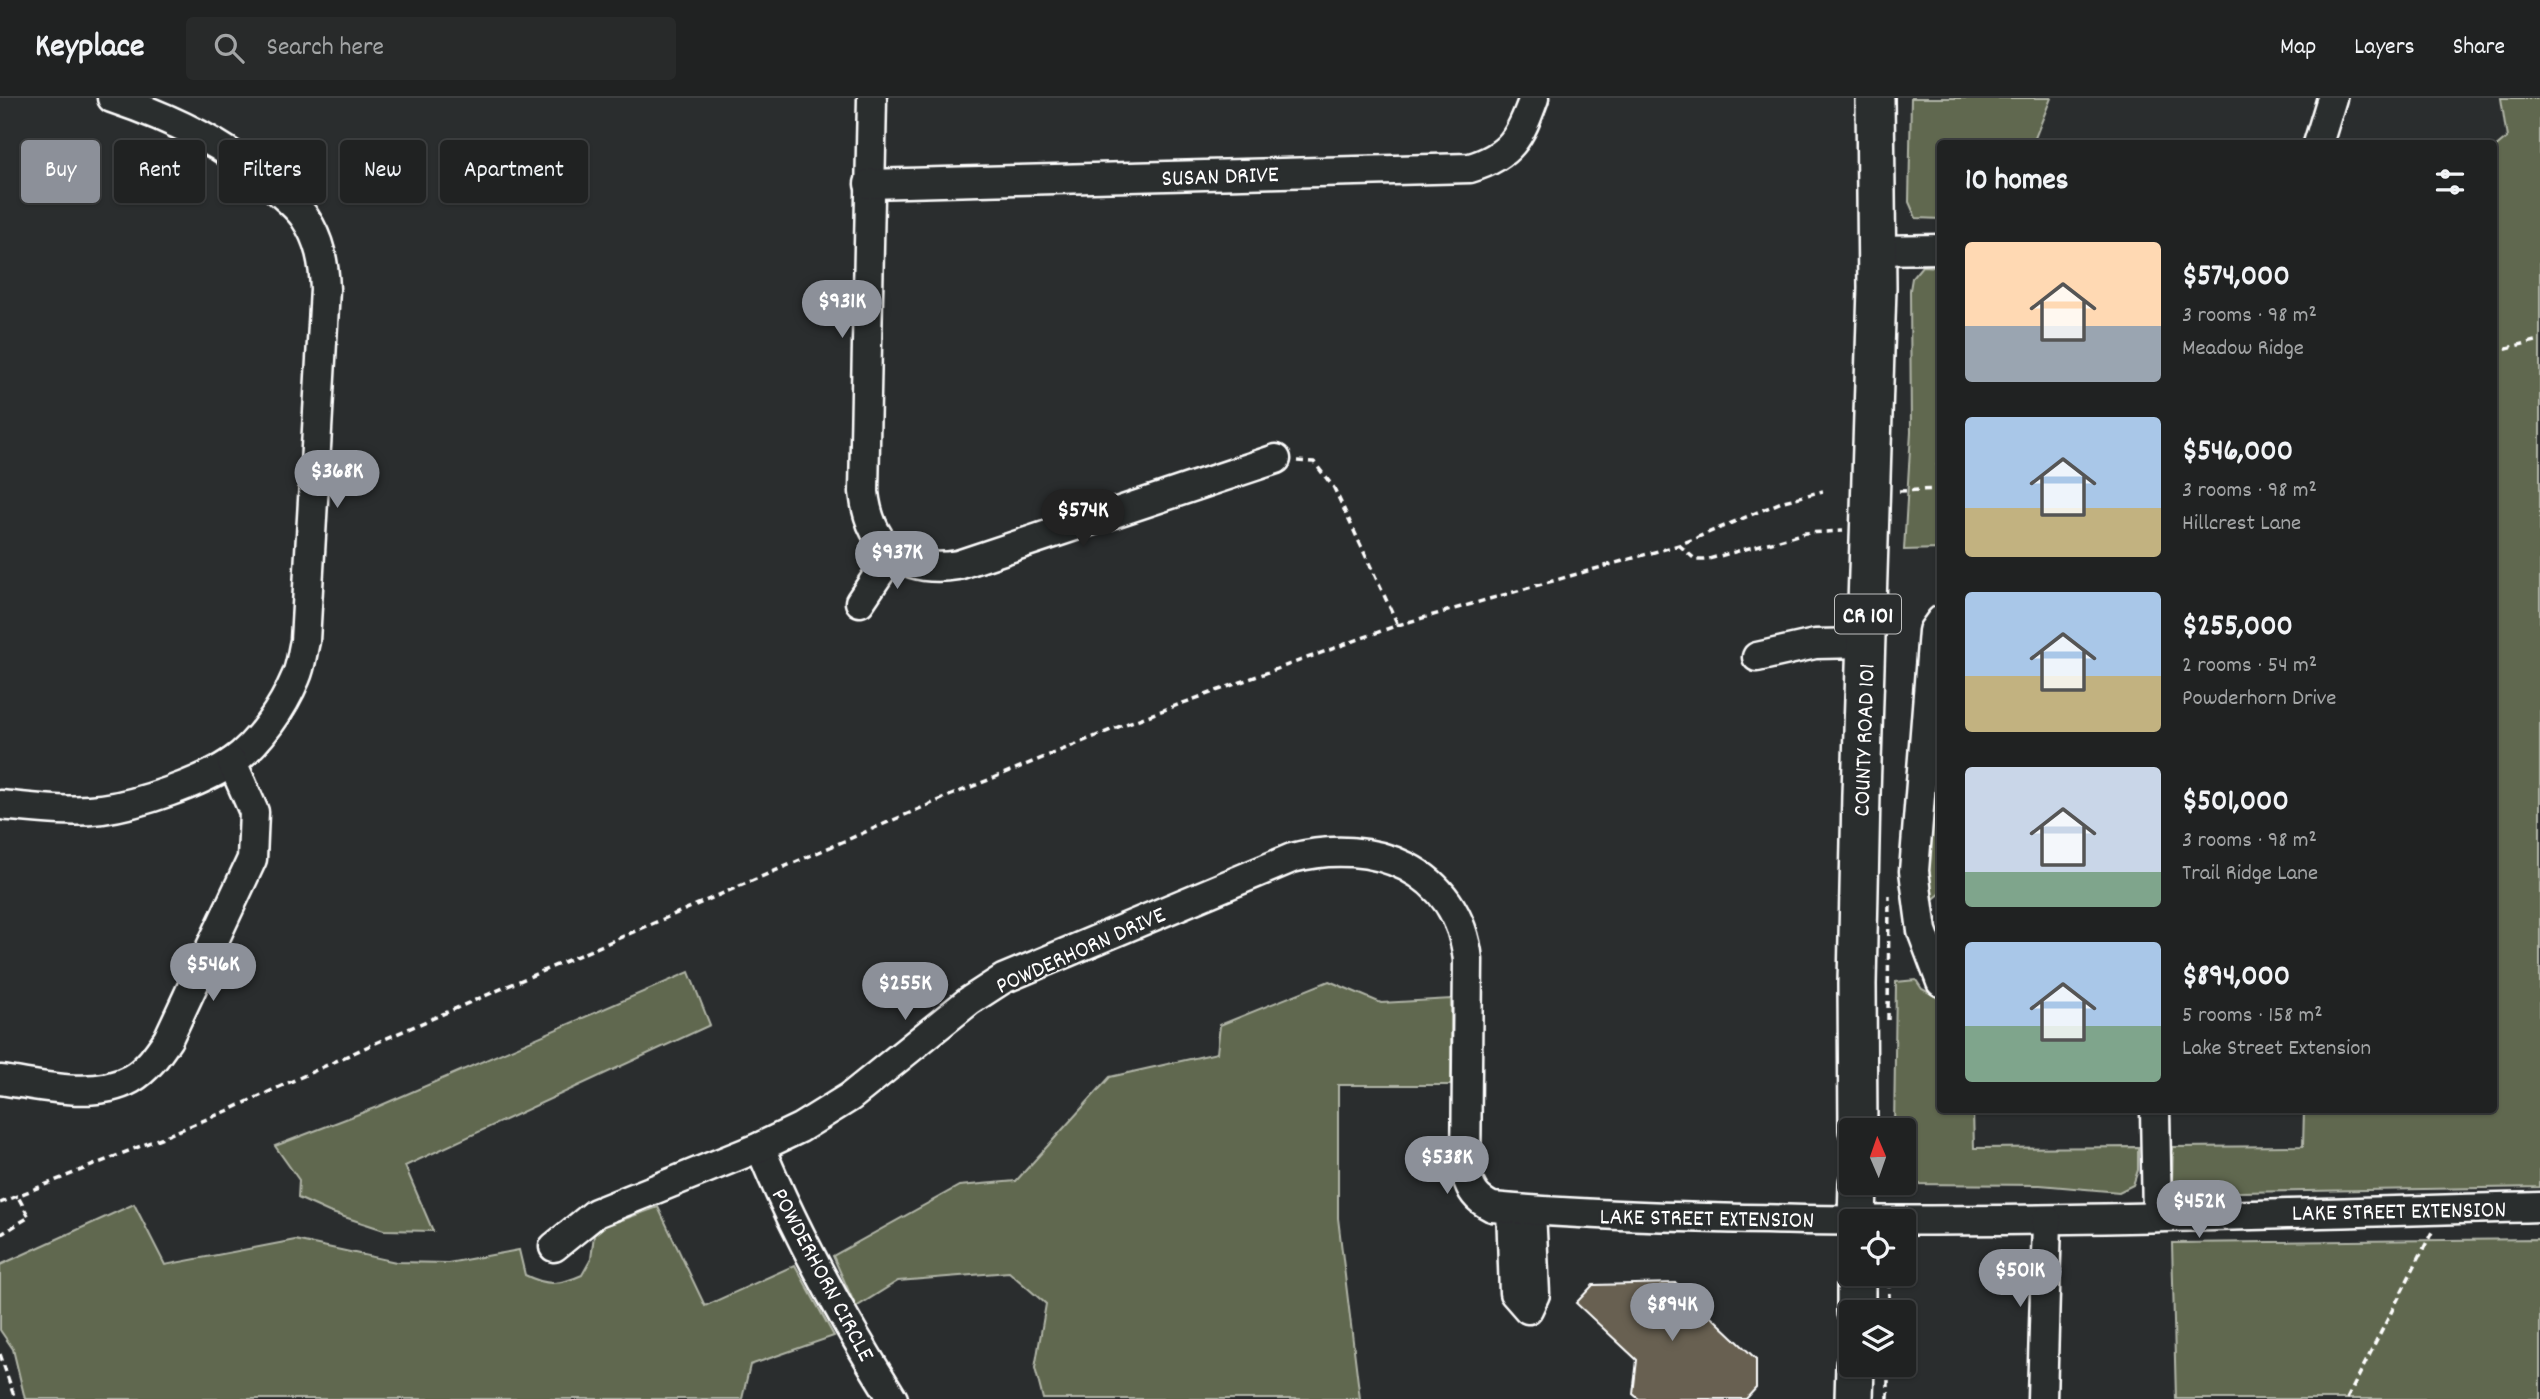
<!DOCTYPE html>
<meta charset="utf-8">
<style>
:root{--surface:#202222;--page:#282a2a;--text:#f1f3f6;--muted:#a2a4a5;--line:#3d3f40;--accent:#8c9099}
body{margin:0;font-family:Dekko,sans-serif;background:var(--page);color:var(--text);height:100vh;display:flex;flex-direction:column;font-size:26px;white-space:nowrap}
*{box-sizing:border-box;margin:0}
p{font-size:23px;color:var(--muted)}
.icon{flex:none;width:38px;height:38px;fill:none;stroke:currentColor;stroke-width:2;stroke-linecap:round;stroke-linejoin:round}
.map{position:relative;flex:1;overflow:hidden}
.drawer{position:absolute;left:1937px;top:42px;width:560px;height:973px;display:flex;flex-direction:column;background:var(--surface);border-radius:7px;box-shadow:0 2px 5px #0004,0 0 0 2px var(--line)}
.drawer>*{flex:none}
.top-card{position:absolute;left:21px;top:42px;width:665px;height:63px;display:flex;gap:14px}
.needle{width:46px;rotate:358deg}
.tools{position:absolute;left:1839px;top:1020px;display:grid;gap:14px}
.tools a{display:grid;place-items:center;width:77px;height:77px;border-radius:7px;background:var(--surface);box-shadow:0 2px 5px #0004,0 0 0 2px var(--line);font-size:35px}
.price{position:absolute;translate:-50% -60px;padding:0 16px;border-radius:24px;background:var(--accent);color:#fff;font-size:23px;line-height:46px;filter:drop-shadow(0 2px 4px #0008)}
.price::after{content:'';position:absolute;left:50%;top:42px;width:21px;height:16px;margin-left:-10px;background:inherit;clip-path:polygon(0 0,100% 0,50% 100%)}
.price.active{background:#222;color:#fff}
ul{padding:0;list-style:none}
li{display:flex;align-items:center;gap:21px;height:175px;padding:0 28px}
li span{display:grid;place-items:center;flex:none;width:196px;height:140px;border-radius:7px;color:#555}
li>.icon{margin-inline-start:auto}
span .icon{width:84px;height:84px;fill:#fffc;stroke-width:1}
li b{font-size:30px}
h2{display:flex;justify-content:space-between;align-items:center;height:84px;padding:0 28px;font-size:30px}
.tag{padding:0 24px;border-radius:7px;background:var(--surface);box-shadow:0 2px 5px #0004,0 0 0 2px var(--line);font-size:24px;line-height:63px}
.tag.active{background:var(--accent);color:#fff}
header{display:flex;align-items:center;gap:42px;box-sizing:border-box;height:98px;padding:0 35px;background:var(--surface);border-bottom:2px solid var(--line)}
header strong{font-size:33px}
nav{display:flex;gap:38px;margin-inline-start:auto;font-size:24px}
.search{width:490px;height:63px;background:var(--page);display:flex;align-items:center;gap:18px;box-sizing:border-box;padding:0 24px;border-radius:7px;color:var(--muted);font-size:26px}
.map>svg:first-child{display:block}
</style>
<header>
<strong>Keyplace</strong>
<div class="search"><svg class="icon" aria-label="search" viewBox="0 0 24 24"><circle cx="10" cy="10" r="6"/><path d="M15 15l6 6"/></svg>Search here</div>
<nav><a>Map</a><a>Layers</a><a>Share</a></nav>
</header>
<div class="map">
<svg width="2540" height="1301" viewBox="0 0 2540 1301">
<rect width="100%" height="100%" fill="#2a2d2e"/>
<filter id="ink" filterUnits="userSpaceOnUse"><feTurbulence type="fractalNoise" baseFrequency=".0143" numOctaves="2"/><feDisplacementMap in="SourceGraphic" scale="14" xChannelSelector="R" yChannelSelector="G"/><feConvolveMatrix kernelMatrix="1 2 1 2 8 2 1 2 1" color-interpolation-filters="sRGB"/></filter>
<g filter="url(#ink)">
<!-- green -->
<g fill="#60684f" stroke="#b0b4a7" stroke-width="2">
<polygon points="1911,0 2051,0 2033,45 1941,46 1941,121 1916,120 1909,104"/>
<polygon points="2501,0 2540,0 2540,1089 2184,1095 2172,1082 2173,1049 2303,1048 2304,1012 2494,1012 2494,51 2507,40"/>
<polygon points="1922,168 1941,169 1941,451 1904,452 1911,334 1910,192 1912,180"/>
<polygon points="1935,651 1941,652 1941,795 1931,803 1926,768"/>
<polygon points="689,874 710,927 405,1068 433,1133 384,1132 329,1114 298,1100 299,1082 275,1048 377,1009"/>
<polygon points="1916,882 1922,891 1941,901 1941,1012 1973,1012 1974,1050 2138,1049 2138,1072 2133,1087 2119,1094 2040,1087 1908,1086 1904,1079 1904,1032 1894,1032 1896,884"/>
<polygon points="1329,883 1381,905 1451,901 1451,987 1338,987 1338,1120 1360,1301 1043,1301 1035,1270 1046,1206 1009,1174 898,1183 856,1209 833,1158 959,1088 1016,1083 1110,979 1217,955 1220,927"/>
<path d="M134 1106 165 1167 295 1142 396 1164 448 1165 519 1152 525 1177C547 1188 560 1187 582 1177L591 1161 594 1137 605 1128 658 1109 705 1208 795 1167 834 1238 750 1267 742 1301H25L13 1251 0 1232V1167Z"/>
<polygon points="2540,1141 2540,1301 2176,1301 2172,1145"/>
</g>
<!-- building -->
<polygon fill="#686151" stroke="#fff" stroke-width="2" points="1676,1185 1756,1261 1756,1290 1746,1301 1639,1301 1633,1296 1637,1262 1576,1205 1593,1187"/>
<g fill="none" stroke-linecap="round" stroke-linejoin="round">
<!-- minor casing -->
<g stroke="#fff" stroke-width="33">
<g id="minor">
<path d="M872 0 864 394C870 449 903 476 958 467L1276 361"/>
<polyline points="2318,46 2332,0"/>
<path d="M869 86 1470 70C1511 58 1520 39 1534 0"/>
<polyline points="1876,152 1941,151"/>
<polyline points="860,504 893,455"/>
<polyline points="1941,522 1933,533 1914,773 1922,833 1941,884"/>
<polyline points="1757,559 1815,546 1866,545"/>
<path d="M0 707C33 710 68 715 102 711 139 706 201 685 232 664 259 645 283 610 296 579 301 568 302 555 305 543L325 191C324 166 320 142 305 120 298 109 285 99 275 90 226 46 174 21 112 0"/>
<path d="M0 982C41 987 93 1002 131 981 147 972 158 956 168 941L252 761 254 714 232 664"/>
<polyline points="2155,1012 2157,1118"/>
<path d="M760 1049C796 1137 843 1221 893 1301"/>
<polyline points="1511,1111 1514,1195 1528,1211 1535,1196 1531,1113"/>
<path d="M554 1149 596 1115 760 1049 800 1030 850 999 969 903 1003 881 1292 760C1372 739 1458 770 1468 862L1466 1076C1471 1093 1476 1101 1492 1109 1596 1118 1700 1120 1804 1122 2049 1125 2295 1115 2540 1109"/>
<polyline points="2042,1301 2047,1122"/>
</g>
</g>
<!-- major casing -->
<g stroke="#fff" stroke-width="42">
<g id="major">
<polyline points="1858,1032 1857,886 1861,696 1877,190 1875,0"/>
<polyline points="1857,1124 1858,1085"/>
<polyline points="1856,1214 1856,1176"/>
<polyline points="1854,1301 1855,1267"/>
</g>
</g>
<!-- path -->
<g stroke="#fff" stroke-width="3.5" stroke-dasharray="7 5" stroke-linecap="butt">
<polyline points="2494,253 2540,242"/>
<polyline points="1297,363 1314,364 1334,390 1398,527"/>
<polyline points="1936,368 1941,367"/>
<polyline points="1899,393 1941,391"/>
<polyline points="1679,447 1696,462 1705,462 1805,435 1843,433"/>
<polyline points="1888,922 1889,797"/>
<polyline points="0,1105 227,1013 373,946 949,698 1128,625 1398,527 1679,447 1784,403 1823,393"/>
<polyline points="0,1137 29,1119 17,1097"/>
<polyline points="1889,1214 1889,1176"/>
<polyline points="0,1256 15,1301"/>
<polyline points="1888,1301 1888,1267"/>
<polyline points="2347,1301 2432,1134"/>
</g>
<!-- minor -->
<use href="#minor" stroke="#2a2d2e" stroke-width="28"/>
<!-- major -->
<use href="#major" stroke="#2a2d2e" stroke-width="37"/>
</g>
</g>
<g text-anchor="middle" stroke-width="5" stroke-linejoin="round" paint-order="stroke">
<!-- shield labels -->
<rect fill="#2a2d2e" stroke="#bfc0c0" stroke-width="2" x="1835" y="496.5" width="66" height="39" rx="5"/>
<g font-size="23" font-weight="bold" fill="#fff">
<text x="1868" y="524">CR 101</text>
</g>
<!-- street labels -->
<g font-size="24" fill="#fff" stroke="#2a2d2e">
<text transform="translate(1220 77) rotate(-2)" y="8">SUSAN DRIVE</text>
<text transform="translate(1863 642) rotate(-88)" y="8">COUNTY ROAD 101</text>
<text transform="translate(1080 851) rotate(-24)" y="8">POWDERHORN DRIVE</text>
<text transform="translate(2399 1112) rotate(-1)" y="8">LAKE STREET EXTENSION</text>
<text transform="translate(1707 1119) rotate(1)" y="8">LAKE STREET EXTENSION</text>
<text transform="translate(824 1176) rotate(62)" y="8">POWDERHORN CIRCLE</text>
</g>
</g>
</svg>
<div class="tools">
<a><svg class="needle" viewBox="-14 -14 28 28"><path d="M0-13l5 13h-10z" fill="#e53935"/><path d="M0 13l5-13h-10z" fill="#a2a4a5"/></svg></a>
<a><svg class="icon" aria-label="locate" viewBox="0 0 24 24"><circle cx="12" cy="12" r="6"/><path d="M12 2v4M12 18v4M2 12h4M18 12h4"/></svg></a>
<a><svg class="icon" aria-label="layers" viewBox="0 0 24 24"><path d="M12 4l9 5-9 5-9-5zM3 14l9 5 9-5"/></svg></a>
</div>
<b class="price" style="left:842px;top:242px">$931K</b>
<b class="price" style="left:337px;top:412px">$368K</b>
<b class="price active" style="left:1083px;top:451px">$574K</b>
<b class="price" style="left:897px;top:493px">$937K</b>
<b class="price" style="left:213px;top:905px">$546K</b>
<b class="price" style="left:905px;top:924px">$255K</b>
<b class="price" style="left:1447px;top:1098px">$538K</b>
<b class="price" style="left:2199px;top:1142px">$452K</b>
<b class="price" style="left:2020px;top:1211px">$501K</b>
<b class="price" style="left:1672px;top:1245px">$894K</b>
<div class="top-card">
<a class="tag active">Buy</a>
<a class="tag">Rent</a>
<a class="tag">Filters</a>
<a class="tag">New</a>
<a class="tag">Apartment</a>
</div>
<section class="drawer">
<h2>10 homes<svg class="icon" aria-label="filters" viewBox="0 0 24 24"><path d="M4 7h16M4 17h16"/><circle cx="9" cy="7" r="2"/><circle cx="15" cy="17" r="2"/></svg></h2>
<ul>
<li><span style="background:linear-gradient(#ffd9b3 60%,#9aa5b1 0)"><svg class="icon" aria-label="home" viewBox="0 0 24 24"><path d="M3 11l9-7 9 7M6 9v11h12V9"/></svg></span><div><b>$574,000</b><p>3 rooms · 98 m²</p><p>Meadow Ridge</p></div></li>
<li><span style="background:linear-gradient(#a9c7e8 65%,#c2b280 0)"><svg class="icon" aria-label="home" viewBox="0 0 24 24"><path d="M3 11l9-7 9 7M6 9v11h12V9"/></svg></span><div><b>$546,000</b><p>3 rooms · 98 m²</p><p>Hillcrest Lane</p></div></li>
<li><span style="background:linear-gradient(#a9c7e8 60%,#c2b280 0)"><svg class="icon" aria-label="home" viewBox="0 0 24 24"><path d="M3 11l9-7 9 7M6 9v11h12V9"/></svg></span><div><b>$255,000</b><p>2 rooms · 54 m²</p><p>Powderhorn Drive</p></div></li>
<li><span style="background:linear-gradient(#c9d6e8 75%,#7fa58c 0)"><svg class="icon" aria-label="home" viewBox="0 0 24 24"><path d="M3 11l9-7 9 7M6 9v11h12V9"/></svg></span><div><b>$501,000</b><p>3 rooms · 98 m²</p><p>Trail Ridge Lane</p></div></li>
<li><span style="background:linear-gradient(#a9c7e8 60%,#7fa58c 0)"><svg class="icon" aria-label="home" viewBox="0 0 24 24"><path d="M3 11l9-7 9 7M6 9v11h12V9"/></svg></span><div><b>$894,000</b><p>5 rooms · 158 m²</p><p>Lake Street Extension</p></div></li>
</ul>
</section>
</div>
